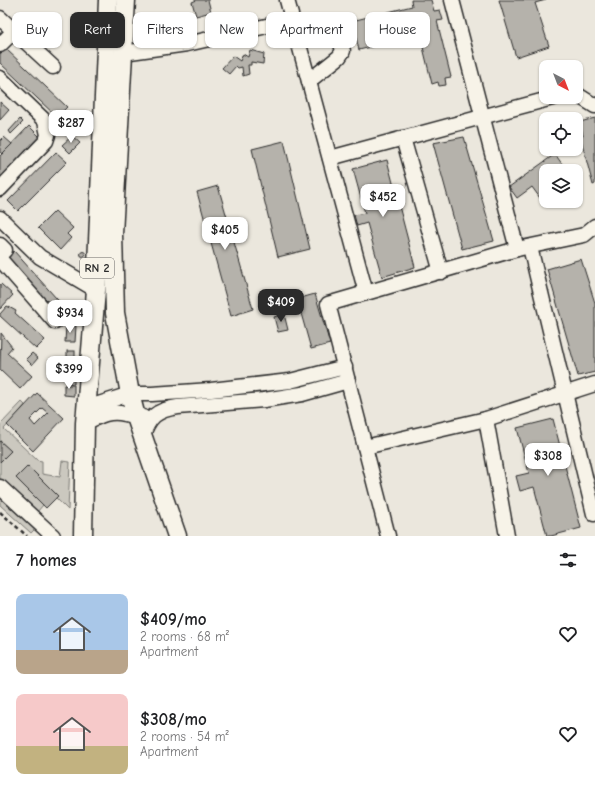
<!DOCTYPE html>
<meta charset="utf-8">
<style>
:root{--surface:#fff;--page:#f2f2f2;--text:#202124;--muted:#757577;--accent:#2b2b2b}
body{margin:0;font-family:"Comic Neue",sans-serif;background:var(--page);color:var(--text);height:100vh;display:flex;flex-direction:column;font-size:15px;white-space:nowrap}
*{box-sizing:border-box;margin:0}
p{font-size:13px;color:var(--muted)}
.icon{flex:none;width:22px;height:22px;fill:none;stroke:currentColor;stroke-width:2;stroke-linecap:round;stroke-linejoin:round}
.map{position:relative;height:536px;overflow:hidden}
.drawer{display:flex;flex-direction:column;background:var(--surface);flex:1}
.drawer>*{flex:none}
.banner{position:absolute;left:12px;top:12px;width:571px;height:36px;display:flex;gap:8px}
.needle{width:26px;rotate:138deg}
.tools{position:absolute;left:539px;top:60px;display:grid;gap:8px}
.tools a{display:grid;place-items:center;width:44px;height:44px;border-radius:8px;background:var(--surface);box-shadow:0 1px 3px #0004;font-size:20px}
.price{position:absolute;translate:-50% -34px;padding:0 9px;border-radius:8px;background:#fff;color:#222;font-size:13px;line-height:26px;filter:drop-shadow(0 1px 2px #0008)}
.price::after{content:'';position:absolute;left:50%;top:24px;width:12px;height:9px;margin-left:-6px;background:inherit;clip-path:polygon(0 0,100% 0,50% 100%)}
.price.on{background:var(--accent);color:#fff}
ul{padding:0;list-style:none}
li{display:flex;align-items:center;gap:12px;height:100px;padding:0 16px}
li span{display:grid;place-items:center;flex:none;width:112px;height:80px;border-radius:8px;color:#555}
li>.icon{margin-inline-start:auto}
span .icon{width:48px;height:48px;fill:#fffc;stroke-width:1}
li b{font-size:17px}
h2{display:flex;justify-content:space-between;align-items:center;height:48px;padding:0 16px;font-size:17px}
.tag{padding:0 14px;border-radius:8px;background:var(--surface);box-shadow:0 1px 3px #0004;font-size:14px;line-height:36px}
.tag.on{background:var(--accent);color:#fff}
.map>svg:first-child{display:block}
</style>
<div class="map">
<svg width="595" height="536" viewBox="0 0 595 536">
<rect width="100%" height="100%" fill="#ebe7dd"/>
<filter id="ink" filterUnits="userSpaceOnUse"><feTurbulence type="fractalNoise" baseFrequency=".025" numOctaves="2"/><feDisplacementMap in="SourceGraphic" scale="8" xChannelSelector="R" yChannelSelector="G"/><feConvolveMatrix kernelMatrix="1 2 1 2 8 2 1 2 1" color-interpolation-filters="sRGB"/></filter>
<g filter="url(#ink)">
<!-- green -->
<g fill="#cbc8bf" stroke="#7b7a75">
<polygon points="22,402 25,405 4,429 37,460 42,461 42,474 60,477 62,461 70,462 68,510 56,498 58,496 28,466 16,478 43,505 37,512 0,478 0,462 11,451 0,441 0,425"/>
<polygon points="0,494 36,528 31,533 0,505"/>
</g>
<!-- building -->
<g fill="#b5b2ab" stroke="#2b2b2b" fill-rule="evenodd">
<polygon points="197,0 208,0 211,12 196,16 192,2"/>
<polygon points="411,0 431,0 434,11 440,10 443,20 437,21 451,77 445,78 446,85 439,86 438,82 432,84 420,35 359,50 352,21 412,6"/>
<polygon points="499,0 546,0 535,3 549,46 516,57"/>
<polygon points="5,48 67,107 57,117 0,63 0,54"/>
<polygon points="250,50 264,54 263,64 251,62 251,65 248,65 249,74 243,76 242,67 238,68 236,66 229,74 222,68 233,56 240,61 243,54 248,57"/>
<polygon points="0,102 9,110 0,120"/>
<polygon points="595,118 595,184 593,185 580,136 583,136 580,122"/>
<polygon points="20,119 23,122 11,134 9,131"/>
<circle cx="91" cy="123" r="2.5"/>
<polygon points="29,126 40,137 0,178 0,156"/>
<polygon points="72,136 80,143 70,153 62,145"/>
<polygon points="4,137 12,144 2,154 0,152 0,141"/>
<polygon points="464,137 494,241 462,249 433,143"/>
<polygon points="284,141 310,249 278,257 252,149"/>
<polygon points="56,152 67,162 18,211 8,201"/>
<polygon points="555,154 567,171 546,171 546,194 540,198 532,187 517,198 509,187"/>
<polygon points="387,160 415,267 382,277 367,223 357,226 354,215 365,213 353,169"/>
<polygon points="218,186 253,309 231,316 197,192"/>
<polygon points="55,211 73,228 67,234 71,238 60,250 38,228"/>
<polygon points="14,251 65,308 56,316 5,259"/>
<circle cx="83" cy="254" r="2.5"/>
<polygon points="581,259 595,303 595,372 578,376 547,269"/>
<polygon points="1,284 13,295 0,309 0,285"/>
<polygon points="315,294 330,344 311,349 297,299"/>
<polygon points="280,298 283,310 272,313 269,301"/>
<polygon points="7,306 16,311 15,313 45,340 36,349 0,316 0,314"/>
<polygon points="284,314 288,330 278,332 274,317"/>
<polygon points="66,326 76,326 75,342 65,342"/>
<polygon points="1,333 12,347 7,353 32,376 20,389 0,370"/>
<rect x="67" y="351" width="8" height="9"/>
<polygon points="32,353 38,358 32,365 26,359"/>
<polygon points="68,373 74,374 74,384 67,383"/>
<polygon points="64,385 74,385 74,396 64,395"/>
<path d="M37 393 64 418 33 451 7 425ZM42 408 48 413 35 426 30 420Z"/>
<polygon points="553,419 581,528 551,536 547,536 534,487 520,491 516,476 529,473 517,428"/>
<polygon points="0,441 11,451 0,462"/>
<polygon points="28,466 58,496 46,508 16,478"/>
</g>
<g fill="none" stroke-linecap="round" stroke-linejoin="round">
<!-- minor casing -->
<g stroke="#2b2b2b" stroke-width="17">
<g id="minor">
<polyline points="287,0 366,293"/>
<polyline points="452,0 517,249"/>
<polyline points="0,18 14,31"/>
<polyline points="295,27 327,29 339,36 343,51 339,57 309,81"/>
<polyline points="0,45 14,31 53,67"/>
<polyline points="123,53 187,44 293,20"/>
<polyline points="0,78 45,121 48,135 46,141 0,189"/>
<polyline points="576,94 595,106"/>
<polyline points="403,138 441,272"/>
<polyline points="330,158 556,97"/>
<polyline points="0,218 40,257 96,290"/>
<polyline points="0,245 5,250 0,255"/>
<polyline points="530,247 594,514"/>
<polyline points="0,259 55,322"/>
<polyline points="86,408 130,394 152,394 211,390 290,381 345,367"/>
<path d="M85 423C99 416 109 410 125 414 131 416 136 417 143 417"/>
<path d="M142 437C149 417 156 410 178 407L264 400 302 394 348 381"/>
<polyline points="365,447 486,419"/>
<polyline points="0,487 53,536"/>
<polyline points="388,536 328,304 517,249 584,235 595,226"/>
<polyline points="507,536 486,419 595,384"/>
</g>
</g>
<!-- major casing -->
<g stroke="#2b2b2b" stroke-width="21">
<g id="major">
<polyline points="126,0 113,234 115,313 130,394 136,417 177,536"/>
<polyline points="83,536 85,423 96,290 108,0"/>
</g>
</g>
<!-- path -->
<polyline stroke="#2b2b2b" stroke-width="2.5" stroke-dasharray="4 3" stroke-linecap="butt" points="0,512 27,536"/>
<!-- minor -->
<use href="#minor" stroke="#f7f3e8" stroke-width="14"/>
<!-- major -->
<use href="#major" stroke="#f7f3e8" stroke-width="18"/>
</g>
</g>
<g text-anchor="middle" stroke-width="3.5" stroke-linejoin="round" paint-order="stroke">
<!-- shield labels -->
<rect fill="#f7f3e8" stroke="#686764" stroke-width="1" x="80" y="258" width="34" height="20" rx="3"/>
<g font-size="12" font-weight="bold" fill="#2b2b2b">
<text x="97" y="272">RN 2</text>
</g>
</g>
</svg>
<div class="tools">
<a><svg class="needle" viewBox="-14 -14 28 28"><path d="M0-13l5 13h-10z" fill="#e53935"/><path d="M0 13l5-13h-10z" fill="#757577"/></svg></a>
<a><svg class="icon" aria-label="locate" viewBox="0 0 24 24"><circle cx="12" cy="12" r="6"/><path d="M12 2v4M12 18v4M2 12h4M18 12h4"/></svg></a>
<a><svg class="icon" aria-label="layers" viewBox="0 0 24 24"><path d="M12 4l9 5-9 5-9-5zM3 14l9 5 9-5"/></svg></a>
</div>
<b class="price" style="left:71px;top:144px">$287</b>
<b class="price" style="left:383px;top:218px">$452</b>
<b class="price" style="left:225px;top:251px">$405</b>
<b class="price on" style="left:281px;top:323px">$409</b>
<b class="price" style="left:70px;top:334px">$934</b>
<b class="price" style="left:69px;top:390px">$399</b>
<b class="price" style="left:548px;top:477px">$308</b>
<div class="banner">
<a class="tag">Buy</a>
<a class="tag on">Rent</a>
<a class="tag">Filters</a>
<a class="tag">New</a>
<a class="tag">Apartment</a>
<a class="tag">House</a>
</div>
</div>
<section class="drawer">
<h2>7 homes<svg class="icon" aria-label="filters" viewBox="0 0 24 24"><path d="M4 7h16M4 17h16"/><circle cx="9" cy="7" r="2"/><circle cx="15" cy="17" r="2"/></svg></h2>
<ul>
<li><span style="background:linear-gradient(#a9c7e8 70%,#b9a48a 0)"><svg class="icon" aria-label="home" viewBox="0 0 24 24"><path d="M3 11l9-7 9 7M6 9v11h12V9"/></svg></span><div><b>$409/mo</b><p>2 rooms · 68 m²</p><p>Apartment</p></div><svg class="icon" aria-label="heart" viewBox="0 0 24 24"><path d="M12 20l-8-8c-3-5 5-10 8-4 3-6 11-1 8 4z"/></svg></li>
<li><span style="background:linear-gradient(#f6c9c9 65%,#c2b280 0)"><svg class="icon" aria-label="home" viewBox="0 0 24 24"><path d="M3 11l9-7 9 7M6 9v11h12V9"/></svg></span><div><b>$308/mo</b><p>2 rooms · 54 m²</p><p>Apartment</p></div><svg class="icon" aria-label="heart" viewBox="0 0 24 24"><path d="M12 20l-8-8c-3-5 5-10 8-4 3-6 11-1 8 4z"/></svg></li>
</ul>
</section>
